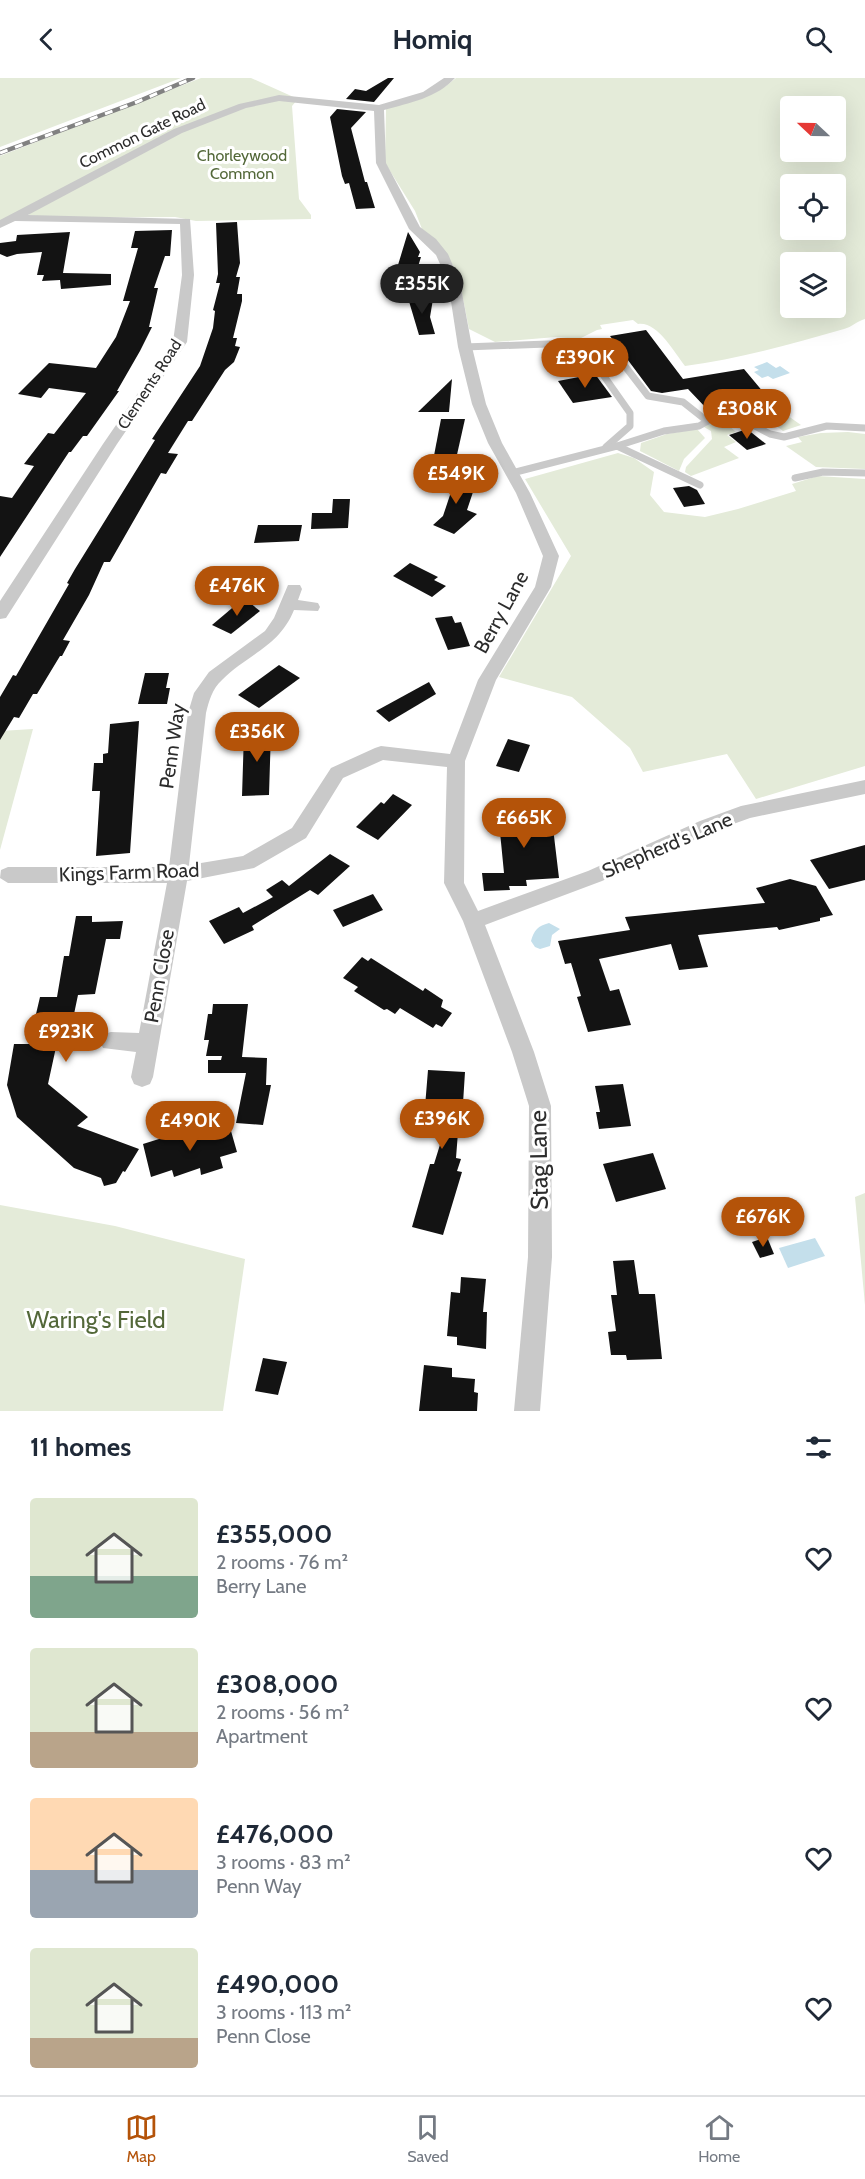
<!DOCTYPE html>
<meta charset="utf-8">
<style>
:root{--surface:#fff;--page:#f2f2f3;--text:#1f2937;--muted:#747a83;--line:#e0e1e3;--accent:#b45309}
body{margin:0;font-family:Cabin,sans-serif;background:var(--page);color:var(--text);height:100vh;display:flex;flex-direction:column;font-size:22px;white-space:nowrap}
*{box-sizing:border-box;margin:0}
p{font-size:20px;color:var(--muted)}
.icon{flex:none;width:33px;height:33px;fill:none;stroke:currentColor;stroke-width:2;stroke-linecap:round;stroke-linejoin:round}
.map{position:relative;height:1333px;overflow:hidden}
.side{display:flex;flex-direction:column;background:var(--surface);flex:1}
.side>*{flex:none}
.needle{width:39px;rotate:292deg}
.buttons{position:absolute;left:780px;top:18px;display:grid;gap:12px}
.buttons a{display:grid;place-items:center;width:66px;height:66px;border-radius:6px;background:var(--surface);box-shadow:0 6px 24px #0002;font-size:30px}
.price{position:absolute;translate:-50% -51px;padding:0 14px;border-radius:21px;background:var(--accent);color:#fff;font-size:20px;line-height:39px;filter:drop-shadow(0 2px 3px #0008)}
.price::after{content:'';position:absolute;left:50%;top:36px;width:18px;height:14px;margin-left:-9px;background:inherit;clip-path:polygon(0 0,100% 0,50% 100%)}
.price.on{background:#222;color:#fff}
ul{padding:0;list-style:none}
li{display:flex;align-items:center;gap:18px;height:150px;padding:0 30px}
li span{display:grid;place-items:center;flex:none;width:168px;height:120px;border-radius:6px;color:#555}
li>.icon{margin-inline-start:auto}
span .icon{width:72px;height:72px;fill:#fffc;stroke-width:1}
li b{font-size:26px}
h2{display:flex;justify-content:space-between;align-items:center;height:72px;padding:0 30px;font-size:26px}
header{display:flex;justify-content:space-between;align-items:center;height:78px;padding:0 30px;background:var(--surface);font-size:27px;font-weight:700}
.tabs{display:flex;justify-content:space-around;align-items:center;height:84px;border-top:2px solid var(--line);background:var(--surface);font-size:16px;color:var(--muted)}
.tabs a{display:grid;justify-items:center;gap:3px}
.tabs .on{color:var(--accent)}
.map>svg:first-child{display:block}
</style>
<header><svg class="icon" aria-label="back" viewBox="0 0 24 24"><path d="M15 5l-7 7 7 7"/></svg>Homiq<svg class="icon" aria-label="search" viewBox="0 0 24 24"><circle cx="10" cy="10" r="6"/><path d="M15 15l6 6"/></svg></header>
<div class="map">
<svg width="865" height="1333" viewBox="0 0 865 1333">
<rect width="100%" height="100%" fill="#fff"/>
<!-- green -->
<g fill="#e4ebd9" fill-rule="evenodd">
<polygon points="0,0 181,0 0,69"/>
<polygon points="201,0 251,0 298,21 292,28 299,121 311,137 311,141 196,143 175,139 53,140 29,137 30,134 0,143 0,78"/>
<path d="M456 0H865V241C857 243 852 249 844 251 792 266 739 281 685 288 674 274 657 243 638 246L633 242 600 247 602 251 597 252 579 261 556 259 495 264 469 251 458 195 437 163 422 151 415 133 385 85 386 31 446 8ZM790 28H836V74H790ZM790 106H836V152H790ZM790 184H836V230H790Z"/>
<polygon points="771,326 801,347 783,353 754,331"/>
<polygon points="720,340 736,354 727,357 736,364 724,369 739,380 691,398 685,394 686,389 712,361 711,353 704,349"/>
<polygon points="697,351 705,360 684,381 679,393 640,373 641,365 667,356"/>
<polygon points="848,354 865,356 865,391 816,389 786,368 802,364 798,359 821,355"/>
<polygon points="618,375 634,380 654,394 650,417 664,434 705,439 738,431 796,413 792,406 818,398 865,401 865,688 756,721 727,676 643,694 630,670 572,619 499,599 571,478 525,401"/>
<polygon points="33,651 0,772 0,653"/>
<polygon points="865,1115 865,1227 855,1119"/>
<polygon points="0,1127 115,1148 245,1181 223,1333 0,1333"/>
</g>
<!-- water -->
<g fill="#c4dfeb">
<polygon points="767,284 776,290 780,288 790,295 773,301 768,298 762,300 754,294 759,292 754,289"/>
<path d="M549 845 560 851 552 857 550 868 540 871 535 869 531 863C534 852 538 848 549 845Z"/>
<polygon points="815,1160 825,1178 788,1190 779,1170"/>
</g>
<!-- building -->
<g fill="#131313">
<polygon points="388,0 394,0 374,24 346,21 355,11 366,13"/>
<polygon points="337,31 366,34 351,50 365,104 367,104 375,130 356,131 349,105 345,106 342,98 330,39"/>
<polygon points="237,144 240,185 236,199 240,199 237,216 242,216 242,223 233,260 237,260 235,268 240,269 234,284 225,292 192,343 188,343 168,375 178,376 166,396 161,395 110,484 104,484 89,517 63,562 70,563 62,578 60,578 37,616 33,616 19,640 14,639 0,662 0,619 13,597 16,598 69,506 67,505 75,491 155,362 152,361 200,288 213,250 215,233 213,232 220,205 216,205 218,196 216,145"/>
<polygon points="172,152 170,178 165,178 154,210 158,210 149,249 152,249 140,273 117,313 119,313 87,358 83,358 71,374 69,374 0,479 0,418 12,420 34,388 24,386 48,355 54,356 86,315 49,310 41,320 18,316 49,285 96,290 116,259 130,223 123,223 138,170 131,170 135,153"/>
<polygon points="70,154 63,195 111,196 111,207 61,211 60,202 42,203 44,197 37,197 42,174 17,176 7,179 0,176 0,165 16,163 17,157"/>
<polygon points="408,154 420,174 418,179 421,179 415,198 421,198 416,220 393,219 400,187 398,187"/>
<polygon points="408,220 433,221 430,239 435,256 419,257"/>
<polygon points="646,252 683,301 744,291 764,315 707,331 688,311 662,315 651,313 610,258"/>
<polygon points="595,296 612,319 573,325 558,303"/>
<polygon points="452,301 449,334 418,334"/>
<polygon points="441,341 465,341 454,390 432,388"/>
<polygon points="747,351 766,366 747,372 729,357"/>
<polygon points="431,399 473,404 472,407 475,408 467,432 477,436 454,456 433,447 443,438 451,414"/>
<polygon points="689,408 697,412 705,426 684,429 673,410"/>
<polygon points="333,421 350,421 348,450 311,451 312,435 332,435"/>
<polygon points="258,447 302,447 299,463 254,465"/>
<polygon points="410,485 438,499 434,502 446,508 432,519 393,498"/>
<polygon points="244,520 260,533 231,556 212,547"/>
<polygon points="452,538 455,545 461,544 470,568 448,572 435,540"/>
<polygon points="279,587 300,600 259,630 238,617"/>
<polygon points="145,595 169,595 166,610 170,610 167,626 138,626"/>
<polygon points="429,604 436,616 389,644 376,633"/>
<polygon points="139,643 130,775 96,778 100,713 92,713 94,685 103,685 103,676 108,675 110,646"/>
<polygon points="271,652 269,717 242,718 244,654"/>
<polygon points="508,661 530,667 519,694 496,688"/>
<polygon points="393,716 412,727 378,762 356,749 381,724 384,726"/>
<polygon points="551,733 559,800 526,802 527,808 509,808 510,812 484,813 482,795 504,795 500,754 492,754 490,738 492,738 491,735"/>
<polygon points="865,767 865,802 829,811 810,782"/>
<polygon points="330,776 350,788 318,817 310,812 252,848 254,852 224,866 209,843 239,829 243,835 273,819 266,812 282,802 289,808"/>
<polygon points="790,801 816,808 833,837 820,840 820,843 779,852 777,849 698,857 708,889 679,892 671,866 599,881 610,913 619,911 631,947 588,954 577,919 581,918 571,885 565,886 558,863 630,852 625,839 765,825 756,810"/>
<polygon points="373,816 383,832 343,849 333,832"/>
<polygon points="76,838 92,838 92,844 123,843 120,861 106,861 95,916 78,917 69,960 58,960 48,1006 88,1039 77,1048 139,1071 125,1094 123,1093 116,1105 104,1108 101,1100 74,1090 17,1039 7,1007 14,966 29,966 40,919 57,919 64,878 69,878"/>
<polygon points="362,879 368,883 371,880 423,913 425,910 443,922 441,929 452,935 442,949 436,946 433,950 400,930 395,936 387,931 384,932 354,913 358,909 343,900"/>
<polygon points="213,926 248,926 242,979 267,980 266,1007 271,1007 263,1047 236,1045 246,995 208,995 208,982 221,982 222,978 206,978 209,962 204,962 208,936 212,936"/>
<polygon points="428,992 465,994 462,1041 459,1041 456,1080 461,1081 457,1093 462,1094 443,1157 412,1149 430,1086 434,1086 443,1057 429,1056 430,1042 424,1041"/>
<polygon points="623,1006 631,1048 599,1051 596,1034 600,1034 595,1008"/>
<polygon points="229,1046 237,1074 220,1079 223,1090 201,1097 200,1090 174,1099 172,1092 151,1099 143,1066 194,1050 196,1056"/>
<polygon points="653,1075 666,1111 616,1124 603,1086"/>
<polygon points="767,1159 774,1176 760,1180 752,1164"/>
<polygon points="634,1182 639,1216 655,1216 662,1281 627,1282 626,1277 611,1277 608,1254 616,1253 611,1217 617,1217 613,1183"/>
<polygon points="461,1199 486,1201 483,1234 487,1234 486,1271 457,1267 457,1259 447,1258 451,1214 460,1215"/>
<polygon points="263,1280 287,1284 278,1317 255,1313"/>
<polygon points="424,1287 452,1290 452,1299 475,1301 474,1314 478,1315 477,1333 419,1333"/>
</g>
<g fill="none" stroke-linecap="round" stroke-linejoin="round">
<!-- lane -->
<g stroke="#c9c9c9" stroke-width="7">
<polyline points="465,269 573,265 592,268"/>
<polyline points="617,368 664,353 699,348 719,337 732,336 770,356 784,359 827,348 865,350"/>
<path d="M606 369 630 348V335L587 274C594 265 601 266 611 270L648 318 683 324 707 343"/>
<polyline points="512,395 617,368 700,407"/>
<polyline points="795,400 823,394 865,395"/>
</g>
<!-- street -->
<path fill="#c9c9c9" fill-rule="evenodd" d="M444 0H455C437 20 409 25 384 32L386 85 420 149 436 161 448 176 460 204 472 269 486 326 502 365 530 415 559 478 551 509 496 602 465 683 464 805 478 833 588 793 700 743 741 728 865 702V716L750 740 714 753 602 803 485 847 534 974 551 1028 552 1179 540 1333H514L528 1179 529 1028 512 974 463 843 444 805 447 689 383 682 343 700 306 760 254 790 187 803 153 999 150 1006 142 1009 134 1006 131 999 136 974 103 970 100 963 103 956 111 954 139 955 167 805H8L0 800 1 792 8 789H169L188 635 194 615 209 594 265 553 274 540 288 507H300L302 511 298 522 318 525 320 529 318 533 294 532C279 569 248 576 222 602 212 611 209 623 206 635L189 787 243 778 292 750 331 690 375 670 381 668 450 676 478 602 535 509 543 478 516 415 488 365 472 326 458 269 448 204 436 177 409 151 376 85 374 33 279 23 246 30 182 55 28 137 190 141 194 197 187 264 117 366 6 540 0 541V523L103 366 173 264 182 197 180 146 15 143 0 150V142L174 51 239 26 279 17 379 27 423 14Z"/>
<!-- rail casing -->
<g stroke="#818181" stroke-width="4.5">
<polyline id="rail" points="0,75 137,24 193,0"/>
</g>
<!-- rail -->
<use href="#rail" stroke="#fff" stroke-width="3" stroke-dasharray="8" stroke-linecap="butt"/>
</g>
<g text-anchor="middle" stroke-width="6" stroke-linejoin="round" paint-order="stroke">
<!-- far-street labels -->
<g font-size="16" fill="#2c2c2c" stroke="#fff">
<text transform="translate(142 55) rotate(-26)" y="6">Common Gate Road</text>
<text transform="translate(149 306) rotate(-57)" y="6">Clements Road</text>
</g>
<!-- far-park labels -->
<g font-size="16" fill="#536839" stroke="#fff">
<text x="242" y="83">Chorleywood<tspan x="242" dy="18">Common</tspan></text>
</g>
<!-- street labels -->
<g font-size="20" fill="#2c2c2c" stroke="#fff">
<text transform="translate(501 534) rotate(-61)" y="7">Berry Lane</text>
<text transform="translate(172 668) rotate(-82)" y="7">Penn Way</text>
<text transform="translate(667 767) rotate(-23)" y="7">Shepherd's Lane</text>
<text transform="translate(129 794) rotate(-2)" y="7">Kings Farm Road</text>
<text transform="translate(159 898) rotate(-80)" y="7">Penn Close</text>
</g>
<!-- near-street labels -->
<g font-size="24" fill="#2c2c2c" stroke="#fff">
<text transform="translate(539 1082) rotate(-91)" y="8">Stag Lane</text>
</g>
<!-- near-park labels -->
<g font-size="24" fill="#536839" stroke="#fff">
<text x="96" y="1250">Waring's Field</text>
</g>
</g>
</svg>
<div class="buttons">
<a><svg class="needle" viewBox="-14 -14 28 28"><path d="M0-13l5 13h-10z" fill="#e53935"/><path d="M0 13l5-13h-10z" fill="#747a83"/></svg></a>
<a><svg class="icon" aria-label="locate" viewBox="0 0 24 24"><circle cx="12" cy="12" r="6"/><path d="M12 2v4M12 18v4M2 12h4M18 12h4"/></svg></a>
<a><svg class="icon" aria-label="layers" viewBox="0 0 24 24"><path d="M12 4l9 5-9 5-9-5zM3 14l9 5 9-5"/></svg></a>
</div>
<b class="price on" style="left:422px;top:237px">£355K</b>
<b class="price" style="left:585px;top:311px">£390K</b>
<b class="price" style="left:747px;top:362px">£308K</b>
<b class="price" style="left:456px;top:427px">£549K</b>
<b class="price" style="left:237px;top:539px">£476K</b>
<b class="price" style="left:257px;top:685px">£356K</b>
<b class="price" style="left:524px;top:771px">£665K</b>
<b class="price" style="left:66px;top:985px">£923K</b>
<b class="price" style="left:442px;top:1072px">£396K</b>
<b class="price" style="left:190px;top:1074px">£490K</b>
<b class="price" style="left:763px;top:1170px">£676K</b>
</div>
<section class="side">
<h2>11 homes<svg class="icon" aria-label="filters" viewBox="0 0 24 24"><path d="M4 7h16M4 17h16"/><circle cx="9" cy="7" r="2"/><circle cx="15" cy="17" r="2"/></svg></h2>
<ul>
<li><span style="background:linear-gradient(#dfe7d0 65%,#7fa58c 0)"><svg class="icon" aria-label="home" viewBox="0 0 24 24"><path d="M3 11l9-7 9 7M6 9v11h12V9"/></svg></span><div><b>£355,000</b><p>2 rooms · 76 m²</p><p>Berry Lane</p></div><svg class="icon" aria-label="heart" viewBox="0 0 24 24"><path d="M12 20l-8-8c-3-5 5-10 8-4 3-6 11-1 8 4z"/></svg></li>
<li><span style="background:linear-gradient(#dfe7d0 70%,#b9a48a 0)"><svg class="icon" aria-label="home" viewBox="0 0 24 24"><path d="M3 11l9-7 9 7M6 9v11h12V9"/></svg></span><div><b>£308,000</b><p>2 rooms · 56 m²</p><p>Apartment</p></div><svg class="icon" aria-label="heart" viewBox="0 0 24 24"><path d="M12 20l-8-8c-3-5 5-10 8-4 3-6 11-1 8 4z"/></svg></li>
<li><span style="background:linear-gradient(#ffd9b3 60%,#9aa5b1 0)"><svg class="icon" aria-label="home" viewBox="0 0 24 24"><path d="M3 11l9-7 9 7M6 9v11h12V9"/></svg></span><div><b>£476,000</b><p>3 rooms · 83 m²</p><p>Penn Way</p></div><svg class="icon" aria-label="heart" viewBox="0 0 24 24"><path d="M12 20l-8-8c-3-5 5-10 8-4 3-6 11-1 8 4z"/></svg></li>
<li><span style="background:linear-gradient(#dfe7d0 75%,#b9a48a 0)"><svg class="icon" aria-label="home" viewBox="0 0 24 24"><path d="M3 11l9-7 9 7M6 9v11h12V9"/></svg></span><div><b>£490,000</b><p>3 rooms · 113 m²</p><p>Penn Close</p></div><svg class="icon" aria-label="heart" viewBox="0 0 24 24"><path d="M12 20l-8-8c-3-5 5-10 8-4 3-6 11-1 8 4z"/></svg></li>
</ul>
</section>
<nav class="tabs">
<a class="on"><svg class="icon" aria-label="map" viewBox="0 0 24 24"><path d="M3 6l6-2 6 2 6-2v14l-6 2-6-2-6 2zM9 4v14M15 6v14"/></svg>Map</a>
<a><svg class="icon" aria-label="saved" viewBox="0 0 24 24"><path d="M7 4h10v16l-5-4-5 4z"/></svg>Saved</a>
<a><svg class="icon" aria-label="home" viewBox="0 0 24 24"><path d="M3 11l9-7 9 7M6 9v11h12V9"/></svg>Home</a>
</nav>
